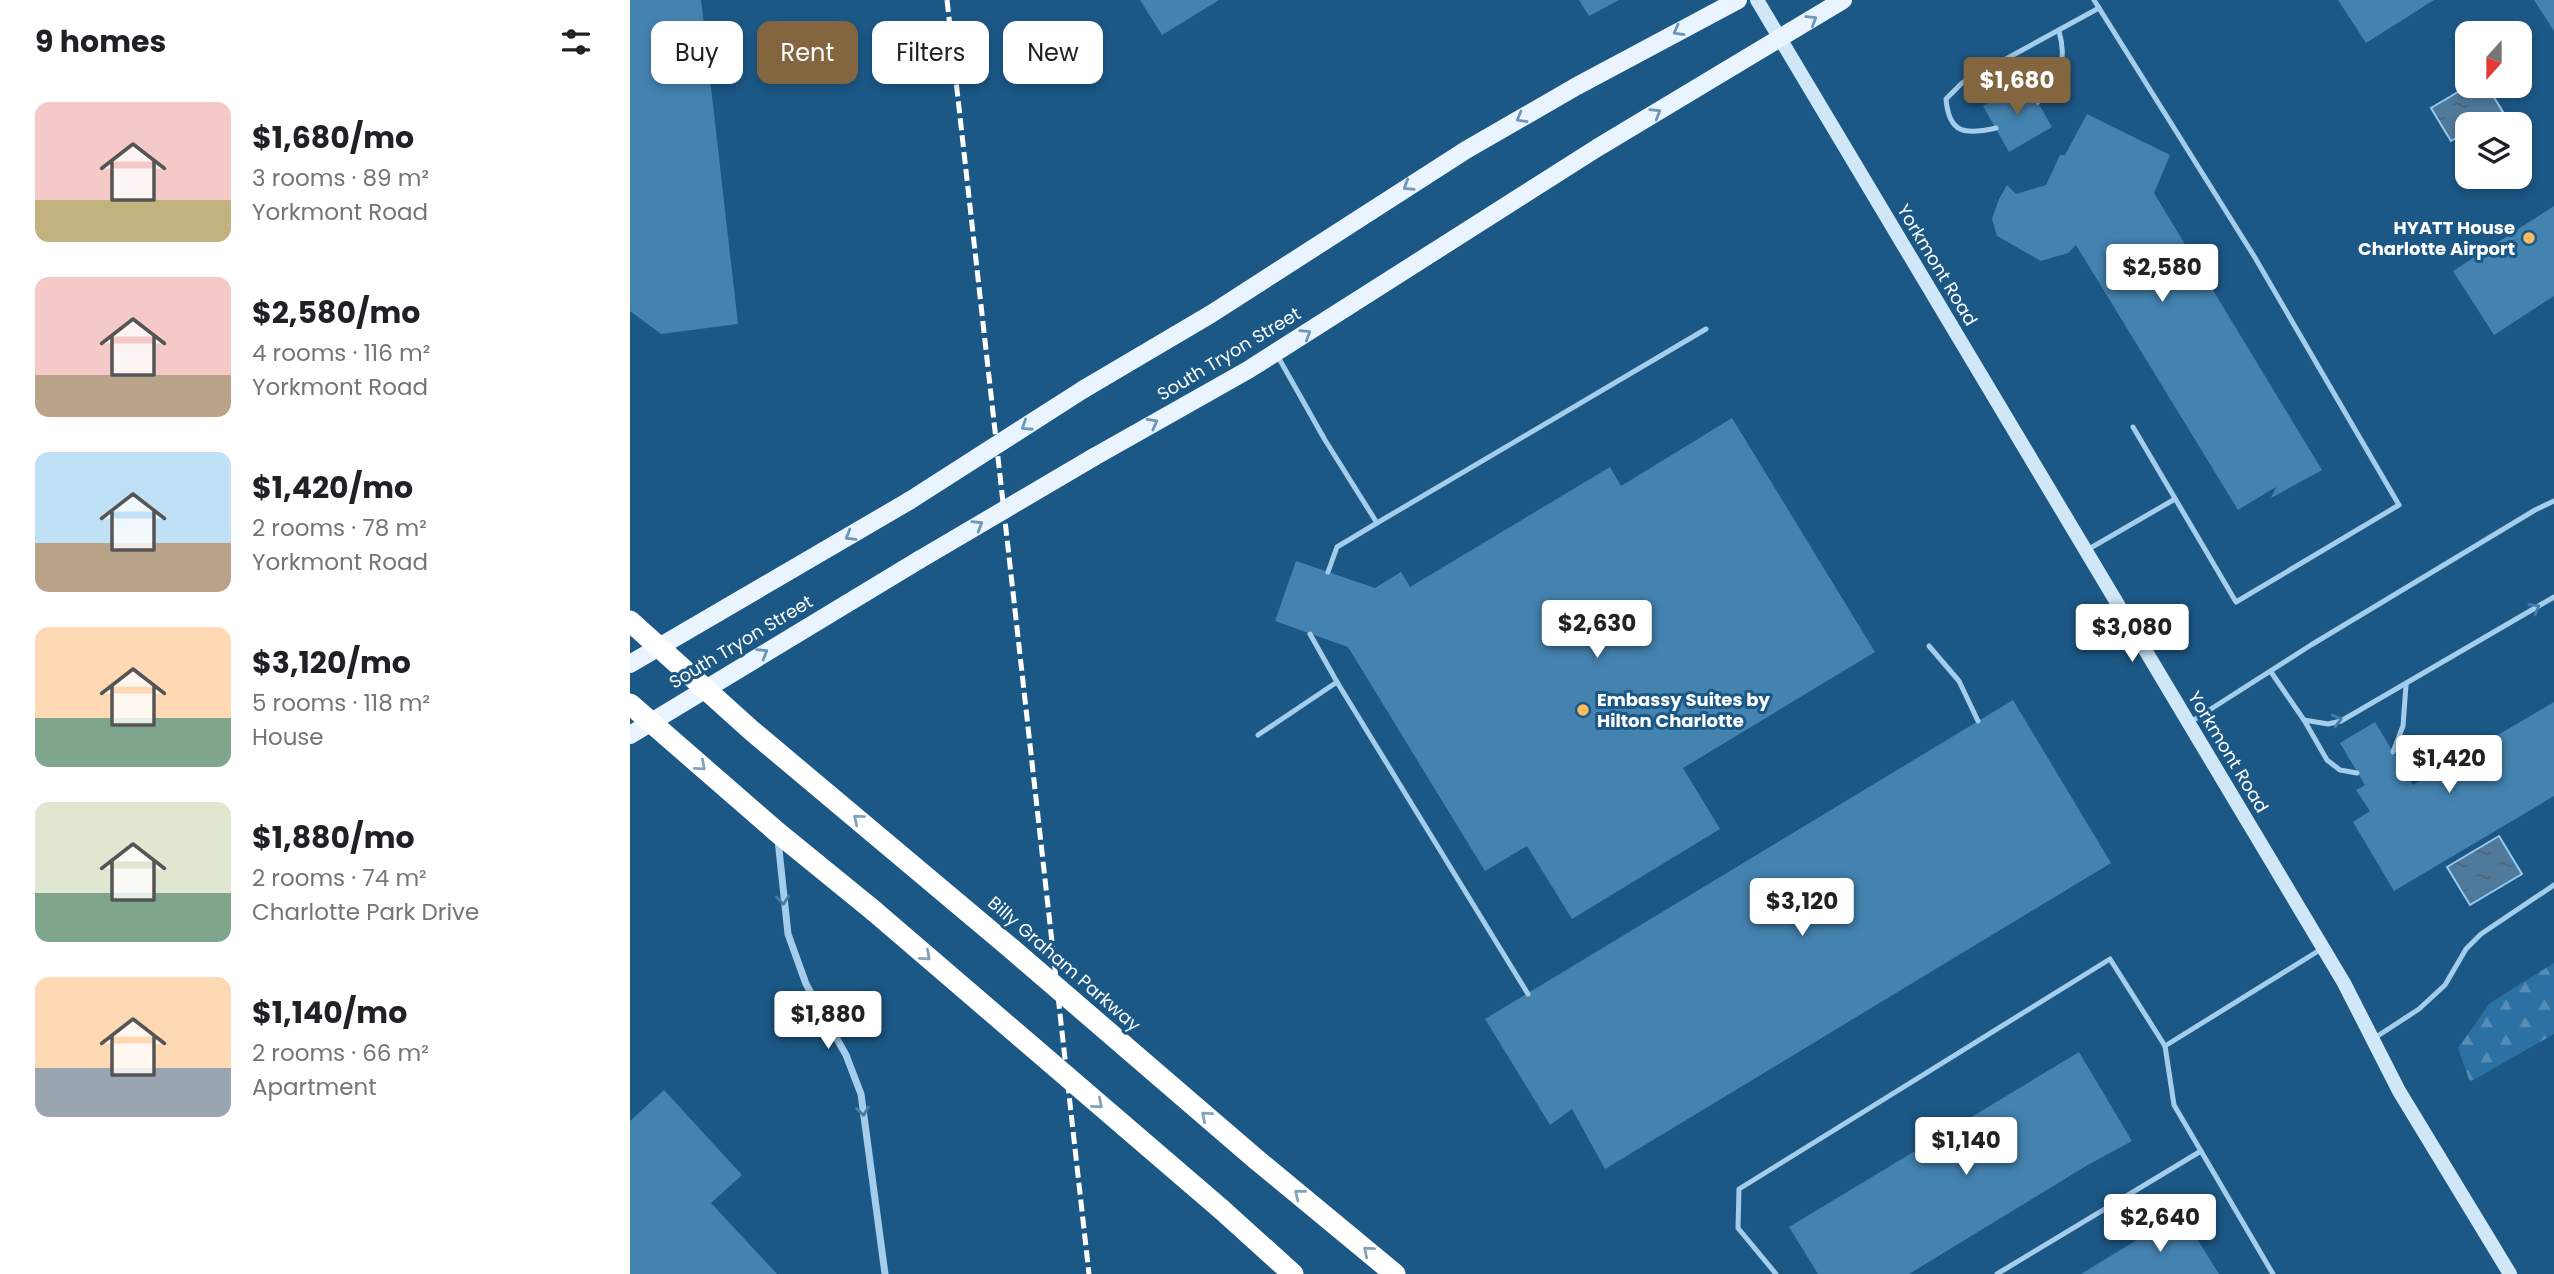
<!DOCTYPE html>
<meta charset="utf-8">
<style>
:root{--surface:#fff;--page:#f2f2f2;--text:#202124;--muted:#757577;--accent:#836640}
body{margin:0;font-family:Poppins,sans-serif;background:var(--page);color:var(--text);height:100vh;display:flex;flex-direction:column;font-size:26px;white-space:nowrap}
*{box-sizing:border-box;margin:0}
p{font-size:23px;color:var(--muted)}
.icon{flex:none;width:38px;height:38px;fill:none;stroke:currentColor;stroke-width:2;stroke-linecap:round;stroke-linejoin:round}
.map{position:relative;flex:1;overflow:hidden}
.drawer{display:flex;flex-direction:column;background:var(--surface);width:630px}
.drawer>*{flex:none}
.hud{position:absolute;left:21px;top:21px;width:665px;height:63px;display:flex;gap:14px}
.needle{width:46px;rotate:201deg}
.fabs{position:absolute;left:1825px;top:21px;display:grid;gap:14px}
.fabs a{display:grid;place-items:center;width:77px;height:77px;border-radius:14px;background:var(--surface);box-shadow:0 4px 10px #0003;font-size:35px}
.price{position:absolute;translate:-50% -60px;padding:0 16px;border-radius:7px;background:#fff;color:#222;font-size:23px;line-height:46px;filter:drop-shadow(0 2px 4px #0008)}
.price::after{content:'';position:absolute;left:50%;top:42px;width:21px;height:16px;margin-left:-10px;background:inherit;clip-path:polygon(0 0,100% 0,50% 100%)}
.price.active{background:var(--accent);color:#fff}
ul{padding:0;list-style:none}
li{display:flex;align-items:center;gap:21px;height:175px;padding:0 35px}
li span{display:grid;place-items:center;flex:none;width:196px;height:140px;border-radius:14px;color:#555}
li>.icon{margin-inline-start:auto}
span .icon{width:84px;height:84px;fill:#fffc;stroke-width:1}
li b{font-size:30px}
h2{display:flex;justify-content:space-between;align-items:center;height:84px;padding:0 35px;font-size:30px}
.chip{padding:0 24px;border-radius:14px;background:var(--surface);box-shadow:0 4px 10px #0003;font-size:24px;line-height:63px}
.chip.active{background:var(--accent);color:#fff}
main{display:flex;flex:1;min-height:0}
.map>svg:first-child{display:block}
</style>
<main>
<section class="drawer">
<h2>9 homes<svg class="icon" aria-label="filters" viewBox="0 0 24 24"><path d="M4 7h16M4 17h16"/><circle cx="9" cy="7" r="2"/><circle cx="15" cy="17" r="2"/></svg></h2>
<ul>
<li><span style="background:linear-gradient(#f6c9c9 70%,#c2b280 0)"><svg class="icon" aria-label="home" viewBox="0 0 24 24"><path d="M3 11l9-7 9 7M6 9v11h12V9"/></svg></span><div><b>$1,680/mo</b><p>3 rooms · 89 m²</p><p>Yorkmont Road</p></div></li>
<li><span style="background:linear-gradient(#f6c9c9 70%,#b9a48a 0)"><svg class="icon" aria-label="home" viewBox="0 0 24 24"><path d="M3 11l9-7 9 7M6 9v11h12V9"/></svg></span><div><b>$2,580/mo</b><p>4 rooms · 116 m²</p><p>Yorkmont Road</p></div></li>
<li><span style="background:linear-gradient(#bfe0f5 65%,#b9a48a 0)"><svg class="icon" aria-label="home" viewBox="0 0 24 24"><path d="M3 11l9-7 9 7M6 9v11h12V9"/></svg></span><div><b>$1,420/mo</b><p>2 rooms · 78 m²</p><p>Yorkmont Road</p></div></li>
<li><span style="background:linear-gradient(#ffd9b3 65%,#7fa58c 0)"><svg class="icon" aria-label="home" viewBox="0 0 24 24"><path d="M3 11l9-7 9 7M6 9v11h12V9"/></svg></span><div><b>$3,120/mo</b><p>5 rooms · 118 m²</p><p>House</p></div></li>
<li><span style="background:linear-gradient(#dfe7d0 65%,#7fa58c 0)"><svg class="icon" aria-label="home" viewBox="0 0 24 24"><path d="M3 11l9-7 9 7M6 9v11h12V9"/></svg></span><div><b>$1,880/mo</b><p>2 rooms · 74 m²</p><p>Charlotte Park Drive</p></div></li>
<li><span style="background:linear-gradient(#ffd9b3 65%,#9aa5b1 0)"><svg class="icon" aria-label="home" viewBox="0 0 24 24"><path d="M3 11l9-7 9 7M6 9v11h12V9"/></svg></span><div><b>$1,140/mo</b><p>2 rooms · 66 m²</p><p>Apartment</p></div></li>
</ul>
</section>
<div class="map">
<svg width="1924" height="1274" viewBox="0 0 1924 1274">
<defs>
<pattern id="forest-firs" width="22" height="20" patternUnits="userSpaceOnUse" patternTransform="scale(1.75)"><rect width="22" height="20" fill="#2c71a3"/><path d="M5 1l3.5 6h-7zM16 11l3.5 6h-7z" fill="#568db5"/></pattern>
<pattern id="water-ripples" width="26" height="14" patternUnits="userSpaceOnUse" patternTransform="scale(1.75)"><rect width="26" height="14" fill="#507a9c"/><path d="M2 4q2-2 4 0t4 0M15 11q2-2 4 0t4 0" fill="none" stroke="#4e6374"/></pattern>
</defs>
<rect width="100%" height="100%" fill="#1c5886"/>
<!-- forest -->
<polygon fill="url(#forest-firs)" points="1924,963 1924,1034 1840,1082 1828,1048 1860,1003"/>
<!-- water -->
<g fill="url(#water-ripples)" stroke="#97caed" stroke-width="2">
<polygon points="1838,86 1857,86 1873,112 1851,124 1838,124 1837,132 1821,141 1801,108"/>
<polygon points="1869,836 1892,874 1840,905 1817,867"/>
</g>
<!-- building -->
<g fill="#4482af">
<polygon points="0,0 71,0 108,324 31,334 0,311"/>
<polygon points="510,0 589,0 532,35"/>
<polygon points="949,0 989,0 959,16"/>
<polygon points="1708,0 1804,0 1736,43"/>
<polygon points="1904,0 1924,0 1924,31"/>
<polygon points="1396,82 1422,127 1379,152 1353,106"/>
<polygon points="1457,114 1540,155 1524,193 1692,470 1641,498 1646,487 1608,510 1446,245 1438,253 1411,261 1367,236 1362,219 1369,199 1377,185 1386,194 1416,185 1430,155 1435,155"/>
<polygon points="1924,206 1924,296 1864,335 1823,271"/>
<polygon points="1102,418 1245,652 1053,768 1090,829 942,919 897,846 855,871 718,647 645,621 666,561 745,588 771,572 780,587 980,467 991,486"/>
<polygon points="1383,700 1481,863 975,1169 942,1109 920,1125 855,1019"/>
<polygon points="1924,702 1924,796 1764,891 1723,822 1740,811 1726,790 1735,785 1710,743 1745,722 1783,785"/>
<polygon points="1449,1052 1502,1141 1456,1166 1279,1274 1188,1274 1159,1227"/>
<polygon points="34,1090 112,1175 81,1203 147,1274 0,1274 0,1121"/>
<polygon points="1552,1215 1589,1274 1451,1274 1523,1230 1524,1231"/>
</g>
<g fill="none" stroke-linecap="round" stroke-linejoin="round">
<!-- lane -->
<g stroke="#a4cdeb" stroke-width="5">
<polyline points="1464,0 1624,256 1769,505 1606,602 1503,427"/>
<path d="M1408 102C1429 78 1438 63 1429 31"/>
<path d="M1366 128C1335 135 1319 134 1316 99L1332 83 1469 8"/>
<polyline points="647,355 695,440 747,523 1076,329"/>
<polyline points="1457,550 1545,499"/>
<polyline points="698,572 707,547 747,523"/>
<polyline points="1299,646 1329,681 1348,721"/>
<polyline points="1641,672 1674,720 1698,724 1711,721 1924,597"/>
<polyline points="707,682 898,994"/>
<polyline points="1674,720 1697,760 1710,770 1727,773"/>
<polyline points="1559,723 1681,645 1905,510 1924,501"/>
<polyline points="628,735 707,682 680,634"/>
<polyline points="1763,752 1773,726 1776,685"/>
<polyline points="1743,1039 1789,1009 1815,985 1836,949 1851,934 1924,885"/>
<polyline points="1535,1046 1693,948"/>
<polyline points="1146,1274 1108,1228 1109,1189 1480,959 1535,1046 1544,1105 1643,1274"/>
<polyline points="1367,1274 1571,1151"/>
</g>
<!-- street -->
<polyline stroke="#a4cdeb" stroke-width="7" points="148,840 158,934 176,984 216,1055 231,1094 255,1274"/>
<!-- secondary -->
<polyline stroke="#d0e7f8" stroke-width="14" points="1127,0 1714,983 1769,1091 1880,1274"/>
<!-- primary -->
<g stroke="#e9f4ff" stroke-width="18">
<polyline points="454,389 581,314 836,150 947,86 1108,0"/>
<polyline points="464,457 618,370 967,148 1213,0"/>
<polyline points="0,664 279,501"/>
<polyline points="0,735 289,560"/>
</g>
<!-- highway -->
<g stroke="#fff" stroke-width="21">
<polyline points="0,621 121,730 383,950"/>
<polyline points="0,704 147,832 244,911"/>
<polyline points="627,1160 765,1274"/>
<polyline points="591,1209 663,1274"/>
</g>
<!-- rail -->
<polyline stroke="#fff" stroke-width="5" stroke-dasharray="12 5" stroke-linecap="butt" points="317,0 459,1274"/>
<!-- primary-bridge -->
<g stroke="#e9f4ff" stroke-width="18">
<polyline points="279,501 454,389"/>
<polyline points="289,560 464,457"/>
</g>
<!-- highway-bridge -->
<g stroke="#fff" stroke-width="21">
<polyline points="244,911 591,1209"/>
<polyline points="383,950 627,1160"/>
</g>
</g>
<!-- one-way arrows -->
<defs><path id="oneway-chevron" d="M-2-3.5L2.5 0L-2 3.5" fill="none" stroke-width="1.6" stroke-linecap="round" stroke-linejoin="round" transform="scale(1.75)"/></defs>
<g stroke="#6e96b6">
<use href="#oneway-chevron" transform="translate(1182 20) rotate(-32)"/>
<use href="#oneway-chevron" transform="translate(1048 31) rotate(151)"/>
<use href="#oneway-chevron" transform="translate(1026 113) rotate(-31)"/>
<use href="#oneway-chevron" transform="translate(891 118) rotate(150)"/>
<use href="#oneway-chevron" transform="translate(778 186) rotate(148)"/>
<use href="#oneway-chevron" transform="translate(676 334) rotate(-32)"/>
<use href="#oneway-chevron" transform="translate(523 423) rotate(-29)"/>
<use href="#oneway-chevron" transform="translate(396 426) rotate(147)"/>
<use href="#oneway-chevron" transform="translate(348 525) rotate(-31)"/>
<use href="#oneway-chevron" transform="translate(220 536) rotate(149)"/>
<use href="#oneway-chevron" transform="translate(133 653) rotate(-31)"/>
</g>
<g stroke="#457ba4">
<use href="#oneway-chevron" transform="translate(1905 608) rotate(-30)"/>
<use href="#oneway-chevron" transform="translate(1707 720) rotate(-15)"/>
<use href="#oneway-chevron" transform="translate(153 900) rotate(85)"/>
<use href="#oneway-chevron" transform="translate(233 1111) rotate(82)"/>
</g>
<g stroke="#82a3bc">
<use href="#oneway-chevron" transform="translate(71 766) rotate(41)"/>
<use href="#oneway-chevron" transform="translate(228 819) rotate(-140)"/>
<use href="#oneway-chevron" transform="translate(296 956) rotate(41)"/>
<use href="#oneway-chevron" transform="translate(468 1104) rotate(41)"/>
<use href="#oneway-chevron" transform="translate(576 1116) rotate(-139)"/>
<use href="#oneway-chevron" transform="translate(669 1194) rotate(-141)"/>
<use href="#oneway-chevron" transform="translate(738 1251) rotate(-140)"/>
</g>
<!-- markers -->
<g fill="#fcbb62" stroke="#1c5886" stroke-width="2.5">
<circle cx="1899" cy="238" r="7"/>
<circle cx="953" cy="710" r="7"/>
</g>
<g text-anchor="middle" stroke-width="6" stroke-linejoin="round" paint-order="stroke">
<!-- poi labels -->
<g font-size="18" font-weight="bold" fill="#fff" stroke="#1c5886" text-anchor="end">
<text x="1885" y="234">HYATT House<tspan x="1885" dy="21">Charlotte Airport</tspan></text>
<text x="967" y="706" text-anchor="start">Embassy Suites by<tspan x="967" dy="21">Hilton Charlotte</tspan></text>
</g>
<!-- street labels -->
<g font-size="18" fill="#fff" stroke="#1c5886">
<text transform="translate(1307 265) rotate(59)" y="6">Yorkmont Road</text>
<text transform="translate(599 354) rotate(-31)" y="6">South Tryon Street</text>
<text transform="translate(111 642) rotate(-31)" y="6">South Tryon Street</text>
<text transform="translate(1598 752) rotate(59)" y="6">Yorkmont Road</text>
<text transform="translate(434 964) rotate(41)" y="6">Billy Graham Parkway</text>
</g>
</g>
</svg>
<div class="fabs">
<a><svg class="needle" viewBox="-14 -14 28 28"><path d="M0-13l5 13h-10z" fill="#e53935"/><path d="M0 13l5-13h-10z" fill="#757577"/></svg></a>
<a><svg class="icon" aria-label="layers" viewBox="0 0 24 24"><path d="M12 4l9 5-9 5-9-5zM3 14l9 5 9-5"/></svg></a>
</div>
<b class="price active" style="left:1387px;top:117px">$1,680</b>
<b class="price" style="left:1532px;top:304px">$2,580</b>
<b class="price" style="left:967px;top:660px">$2,630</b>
<b class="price" style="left:1502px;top:664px">$3,080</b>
<b class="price" style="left:1819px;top:795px">$1,420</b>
<b class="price" style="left:1172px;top:938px">$3,120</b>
<b class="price" style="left:198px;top:1051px">$1,880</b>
<b class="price" style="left:1336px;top:1177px">$1,140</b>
<b class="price" style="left:1530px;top:1254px">$2,640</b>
<div class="hud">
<a class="chip">Buy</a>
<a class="chip active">Rent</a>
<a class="chip">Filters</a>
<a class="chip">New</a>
</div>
</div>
</main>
